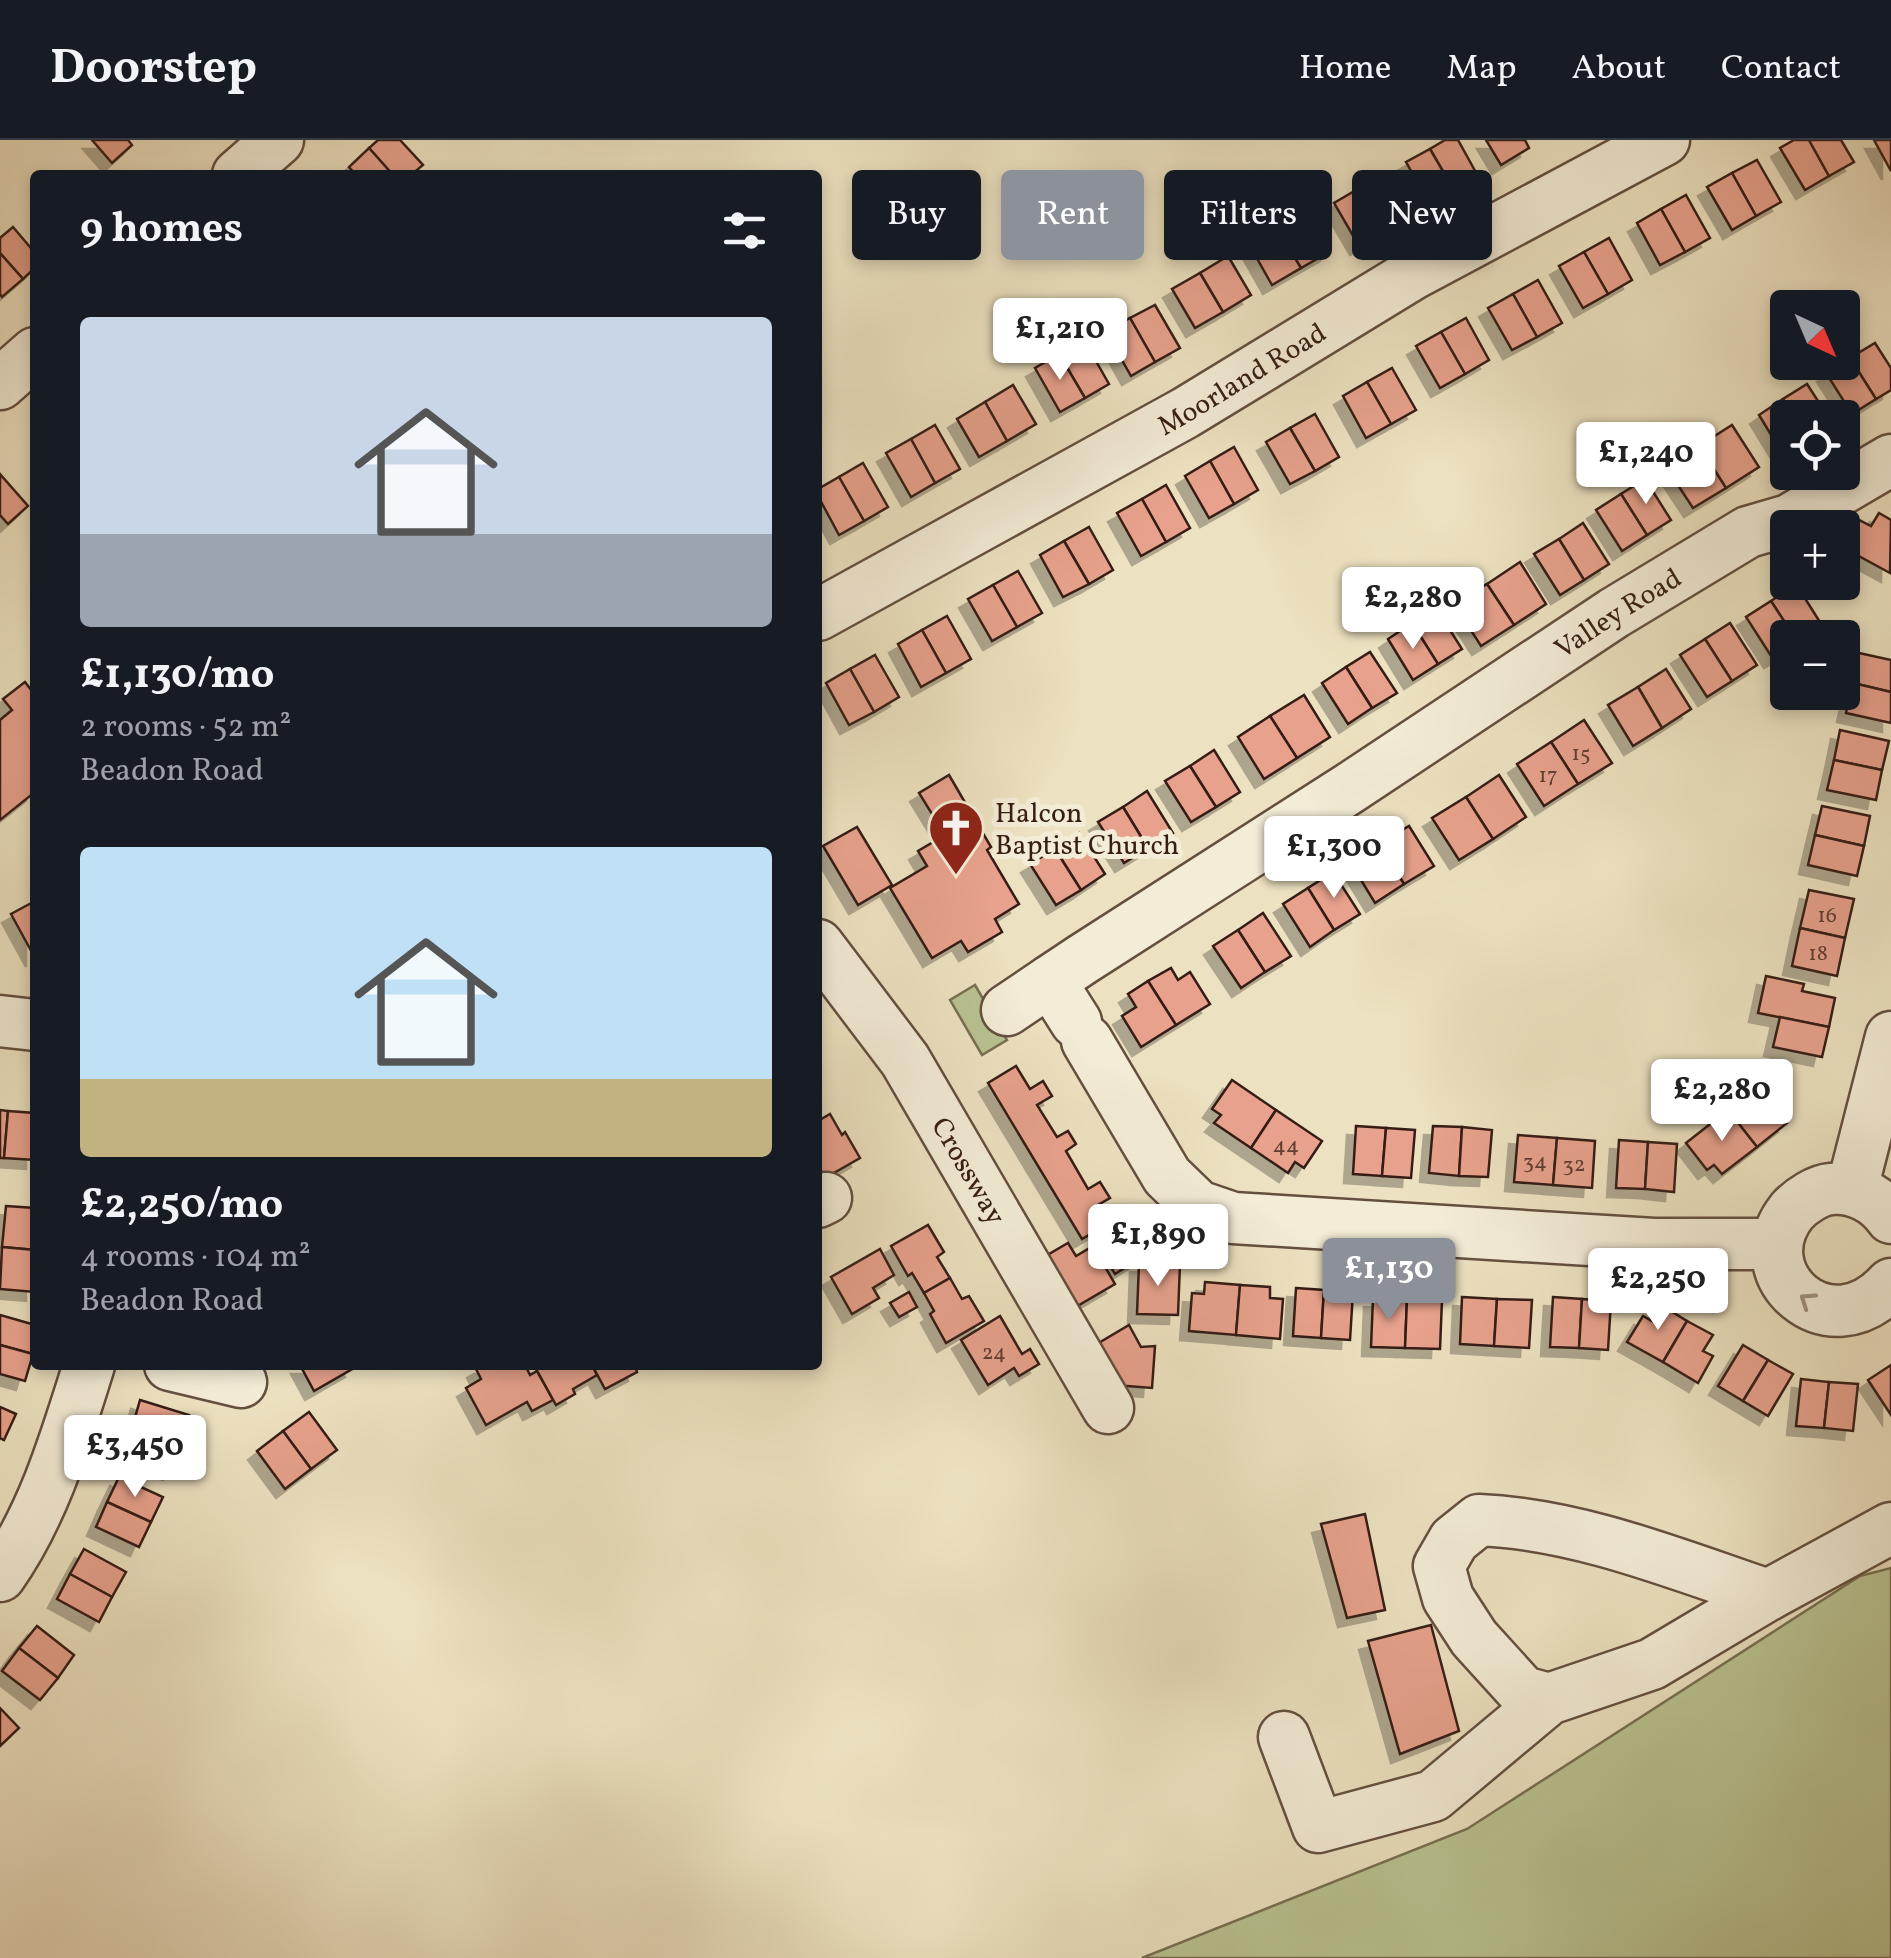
<!DOCTYPE html>
<meta charset="utf-8">
<style>
:root{--surface:#171b24;--page:#242831;--text:#f1f3f6;--muted:#9ea1a6;--line:#363941;--accent:#8c9099}
body{margin:0;font-family:Vollkorn,serif;background:var(--page);color:var(--text);height:100vh;display:flex;flex-direction:column;font-size:38px;white-space:nowrap}
*{box-sizing:border-box;margin:0}
p{font-size:32px;color:var(--muted)}
.icon{flex:none;width:55px;height:55px;fill:none;stroke:currentColor;stroke-width:2;stroke-linecap:round;stroke-linejoin:round}
.map{position:relative;flex:1;overflow:hidden}
.drawer{position:absolute;left:30px;top:30px;width:792px;height:1200px;display:flex;flex-direction:column;background:var(--surface);border-radius:10px;box-shadow:0 5px 15px #0003}
.drawer>*{flex:none}
.guide{position:absolute;left:852px;top:30px;width:888px;height:90px;display:flex;gap:20px}
.needle{width:65px;rotate:136deg}
.buttons{position:absolute;left:1770px;top:150px;display:grid;gap:20px}
.buttons a{display:grid;place-items:center;width:90px;height:90px;border-radius:10px;background:var(--surface);box-shadow:0 5px 15px #0003;font-size:50px}
.price{position:absolute;translate:-50% -85px;padding:0 22px;border-radius:10px;background:#fff;color:#222;font-size:32px;line-height:65px;filter:drop-shadow(0 2px 5px #0008)}
.price::after{content:'';position:absolute;left:50%;top:60px;width:30px;height:22px;margin-left:-15px;background:inherit;clip-path:polygon(0 0,100% 0,50% 100%)}
.price.current{background:var(--accent);color:#fff}
ul{padding:0;list-style:none}
li{display:grid;align-content:center;gap:20px;height:530px;padding:0 50px}
li span{display:grid;place-items:center;height:310px;border-radius:10px;color:#555}
li>.icon{margin-inline-start:auto}
span .icon{width:180px;height:180px;fill:#fffc;stroke-width:1}
li b{font-size:42px}
h2{display:flex;justify-content:space-between;align-items:center;height:120px;padding:0 50px;font-size:42px}
.pill{padding:0 35px;border-radius:10px;background:var(--surface);box-shadow:0 5px 15px #0003;font-size:35px;line-height:90px}
.pill.current{background:var(--accent);color:#fff}
header{display:flex;align-items:center;gap:60px;box-sizing:border-box;height:140px;padding:0 50px;background:var(--surface);border-bottom:2px solid var(--line)}
header strong{font-size:48px}
nav{display:flex;gap:55px;margin-inline-start:auto;font-size:35px}
.map>svg:first-child{display:block}
</style>
<header>
<strong>Doorstep</strong>
<nav><a>Home</a><a>Map</a><a>About</a><a>Contact</a></nav>
</header>
<div class="map">
<svg width="1891" height="1818" viewBox="0 0 1891 1818">
<defs>
<filter id="shadow"><feDropShadow dx="-9" dy="9" stdDeviation="0" flood-color="#0004"/></filter>
</defs>
<rect width="100%" height="100%" fill="#ece1c0"/>
<filter id="stains"><feTurbulence type="fractalNoise" baseFrequency=".002" numOctaves="4"/><feColorMatrix values="0 0 0 0 .2 0 0 0 0 .09 0 0 0 0 .02 0 0 0 .5 -.17"/></filter>
<radialGradient id="worn" r=".72"><stop offset=".6" stop-color="#630" stop-opacity="0"/><stop offset="1" stop-color="#630" stop-opacity=".3"/></radialGradient>
<!-- green -->
<g fill="#b9c291" stroke="#787052" stroke-width="2.5">
<polygon points="975,845 1007,900 982,915 950,860"/>
<polygon points="1891,1428 1891,1818 1142,1818 1467,1689 1860,1436"/>
</g>
<!-- building -->
<g fill="#e7a18c" stroke="#361e14" stroke-width="2.5" filter="url(#shadow)">
<polygon points="92,0 128,0 132,5 112,23"/>
<polygon points="378,0 400,0 423,25 411,35 393,35 369,8"/>
<polygon points="1445,0 1458,0 1479,38 1455,52 1430,9"/>
<polygon points="1486,0 1525,0 1529,8 1501,25"/>
<polygon points="1794,0 1809,0 1829,36 1805,50 1780,8"/>
<polygon points="1809,0 1841,0 1854,22 1829,36"/>
<polygon points="1874,0 1891,0 1891,31"/>
<polygon points="369,8 393,35 356,35 349,27"/>
<polygon points="1430,9 1455,52 1431,66 1406,22"/>
<polygon points="1757,20 1781,62 1756,76 1732,33"/>
<polygon points="1732,33 1756,76 1732,90 1707,47"/>
<polygon points="1383,35 1408,79 1383,92 1358,49"/>
<polygon points="1358,49 1383,92 1359,106 1334,63"/>
<polygon points="1686,55 1710,98 1685,112 1661,69"/>
<polygon points="1661,69 1685,112 1660,125 1637,83"/>
<polygon points="1306,73 1329,112 1301,128 1278,90"/>
<polygon points="13,87 35,113 35,128 23,139 0,113 0,98"/>
<polygon points="1278,90 1301,128 1272,145 1250,106"/>
<polygon points="1609,98 1632,140 1608,154 1584,112"/>
<polygon points="1584,112 1608,154 1583,168 1559,126"/>
<polygon points="0,113 23,139 2,157 0,154"/>
<polygon points="1228,116 1251,155 1223,172 1200,133"/>
<polygon points="1200,133 1223,172 1195,188 1172,149"/>
<polygon points="1538,140 1562,183 1537,197 1513,154"/>
<polygon points="1513,154 1537,197 1512,210 1488,168"/>
<polygon points="1155,165 1180,208 1155,222 1130,178"/>
<polygon points="1130,178 1155,222 1131,236 1106,192"/>
<polygon points="1466,178 1489,220 1465,234 1441,192"/>
<polygon points="1441,192 1465,234 1440,248 1416,206"/>
<polygon points="1084,200 1109,244 1085,258 1059,214"/>
<polygon points="1875,203 1891,228 1891,250 1876,259 1850,218"/>
<polygon points="1059,214 1085,258 1060,272 1035,228"/>
<polygon points="1850,218 1876,259 1852,274 1826,233"/>
<polygon points="1392,228 1416,270 1391,284 1367,242"/>
<polygon points="1367,242 1391,284 1366,298 1343,256"/>
<polygon points="1807,244 1829,278 1794,278 1783,259"/>
<polygon points="1013,245 1036,284 1007,301 985,262"/>
<polygon points="1783,259 1794,278 1788,278 1788,314 1784,316 1759,275"/>
<polygon points="985,262 1007,301 979,317 957,279"/>
<polygon points="1315,274 1339,317 1315,331 1290,288"/>
<polygon points="935,285 960,329 935,343 911,299"/>
<polygon points="1732,285 1759,327 1726,348 1699,306"/>
<polygon points="1290,288 1315,331 1290,344 1266,302"/>
<polygon points="911,299 935,343 911,357 886,313"/>
<polygon points="1699,306 1726,348 1693,368 1666,327"/>
<polygon points="1234,307 1258,350 1234,364 1210,321"/>
<polygon points="1210,321 1234,364 1209,378 1185,336"/>
<polygon points="863,323 888,367 864,381 839,337"/>
<polygon points="0,334 28,366 8,384 0,375"/>
<polygon points="839,337 864,381 839,395 818,356 818,349"/>
<polygon points="1645,339 1671,380 1647,395 1621,354"/>
<polygon points="1166,345 1190,388 1166,402 1142,359"/>
<polygon points="1621,354 1647,395 1622,411 1596,370"/>
<polygon points="1142,359 1166,402 1141,416 1117,373"/>
<polygon points="1879,373 1891,380 1890,433 1844,408 1859,380 1871,386"/>
<polygon points="1583,383 1609,424 1584,440 1559,399"/>
<polygon points="1089,387 1113,430 1089,444 1064,401"/>
<polygon points="1559,399 1584,440 1560,455 1534,414"/>
<polygon points="1064,401 1089,444 1063,457 1040,415"/>
<polygon points="1520,422 1546,464 1514,485 1487,444"/>
<polygon points="1018,431 1042,473 1017,487 993,445"/>
<polygon points="1487,444 1514,485 1481,506 1454,464"/>
<polygon points="1796,444 1823,487 1807,498 1795,498 1771,461"/>
<polygon points="993,445 1017,487 992,501 968,459"/>
<polygon points="1771,461 1795,498 1788,498 1788,510 1773,519 1746,477"/>
<polygon points="1436,468 1462,509 1438,524 1412,483"/>
<polygon points="947,476 971,519 946,533 922,490"/>
<polygon points="1412,483 1438,524 1413,540 1388,499"/>
<polygon points="1730,483 1757,525 1732,541 1705,499"/>
<polygon points="922,490 946,533 921,547 898,504"/>
<polygon points="1705,499 1732,541 1707,557 1680,515"/>
<polygon points="1370,512 1397,553 1372,568 1346,527"/>
<polygon points="1859,513 1891,520 1891,552 1853,543"/>
<polygon points="875,515 899,557 874,572 850,529"/>
<polygon points="1346,527 1372,568 1348,584 1322,543"/>
<polygon points="850,529 874,572 849,585 826,543"/>
<polygon points="1666,529 1691,569 1662,588 1638,547"/>
<polygon points="25,542 35,555 35,652 0,680 0,580 12,570 3,559"/>
<polygon points="1853,543 1891,552 1891,583 1846,573"/>
<polygon points="1638,547 1662,588 1633,606 1608,565"/>
<polygon points="1304,555 1330,597 1297,618 1270,576"/>
<polygon points="1270,576 1297,618 1264,639 1238,597"/>
<polygon points="1584,580 1612,623 1578,644 1551,602"/>
<polygon points="1840,590 1889,601 1882,630 1834,620"/>
<polygon points="1551,602 1578,644 1544,666 1517,624"/>
<polygon points="1214,610 1240,652 1216,667 1190,626"/>
<polygon points="1834,620 1882,630 1876,660 1827,650"/>
<polygon points="1190,626 1216,667 1191,682 1165,641"/>
<polygon points="949,635 991,707 987,710 1019,764 995,779 1002,792 968,812 961,801 932,818 890,748 927,726 918,711 945,695 919,653"/>
<polygon points="1499,635 1526,677 1493,699 1466,657"/>
<polygon points="1147,651 1173,693 1148,708 1123,667"/>
<polygon points="1466,657 1493,699 1459,720 1432,678"/>
<polygon points="1822,666 1870,676 1864,706 1815,695"/>
<polygon points="1123,667 1148,708 1124,723 1098,682"/>
<polygon points="1409,686 1434,726 1404,744 1379,704"/>
<polygon points="857,687 892,745 858,765 823,706"/>
<polygon points="1079,693 1105,734 1081,750 1055,709"/>
<polygon points="1815,695 1864,706 1857,736 1808,725"/>
<polygon points="1379,704 1404,744 1375,763 1350,722"/>
<polygon points="1055,709 1081,750 1056,765 1030,724"/>
<polygon points="1333,732 1360,774 1334,790 1308,748"/>
<polygon points="1308,748 1334,790 1310,807 1283,764"/>
<polygon points="1809,750 1854,759 1845,798 1800,788"/>
<polygon points="35,761 35,818 11,774"/>
<polygon points="1263,773 1291,816 1265,832 1238,790"/>
<polygon points="1800,788 1845,798 1837,836 1792,826"/>
<polygon points="1238,790 1265,832 1241,848 1213,806"/>
<polygon points="1171,828 1178,840 1190,832 1210,864 1176,885 1148,841"/>
<polygon points="1766,836 1804,844 1802,851 1835,858 1829,887 1758,873"/>
<polygon points="1148,841 1176,885 1141,907 1122,876 1136,867 1128,854"/>
<polygon points="1780,877 1829,887 1822,917 1773,907"/>
<polygon points="1016,926 1030,949 1043,941 1052,956 1037,965 1057,997 1068,991 1076,1004 1066,1011 1088,1049 1100,1042 1110,1058 1098,1065 1109,1083 1082,1099 988,943"/>
<polygon points="1769,937 1791,964 1780,973 1787,983 1757,1007 1728,970"/>
<polygon points="1232,940 1276,970 1251,1008 1214,983 1221,975 1212,969"/>
<polygon points="0,970 8,971 4,1018 0,1018"/>
<polygon points="1276,970 1322,1001 1304,1028 1295,1022 1288,1033 1251,1008"/>
<polygon points="1728,970 1757,1007 1722,1034 1714,1025 1707,1030 1686,1003"/>
<polygon points="8,971 35,973 35,1020 4,1018"/>
<polygon points="830,974 842,995 845,992 860,1018 825,1038 818,1025 818,981"/>
<polygon points="1356,986 1386,988 1382,1036 1353,1034"/>
<polygon points="1433,986 1462,987 1459,1036 1429,1033"/>
<polygon points="1462,987 1492,990 1488,1037 1459,1036"/>
<polygon points="1386,988 1415,990 1411,1038 1382,1036"/>
<polygon points="1518,995 1557,998 1553,1045 1514,1042"/>
<polygon points="1557,998 1595,1001 1592,1048 1553,1045"/>
<polygon points="1619,1000 1648,1002 1645,1049 1616,1048"/>
<polygon points="1648,1002 1677,1004 1674,1052 1645,1049"/>
<polygon points="6,1066 35,1068 35,1110 2,1107"/>
<polygon points="928,1085 944,1112 937,1117 950,1138 924,1153 912,1133 908,1136 891,1106"/>
<polygon points="1125,1089 1142,1117 1115,1134 1098,1105"/>
<polygon points="1068,1103 1076,1116 1093,1106 1115,1144 1074,1168 1044,1117"/>
<polygon points="2,1107 35,1110 35,1152 0,1149"/>
<polygon points="880,1109 894,1135 873,1148 879,1158 852,1174 831,1137"/>
<polygon points="1139,1123 1180,1124 1178,1175 1137,1174"/>
<polygon points="950,1138 962,1159 969,1156 984,1181 946,1203 930,1174 934,1171 924,1153"/>
<polygon points="1205,1142 1240,1145 1236,1195 1189,1191 1192,1153 1204,1154"/>
<polygon points="1240,1145 1270,1147 1270,1158 1283,1159 1280,1199 1236,1195"/>
<polygon points="1296,1148 1324,1150 1321,1198 1293,1196"/>
<polygon points="1324,1150 1353,1152 1350,1200 1321,1198"/>
<polygon points="909,1152 917,1167 899,1177 890,1163"/>
<polygon points="1462,1157 1497,1159 1494,1206 1460,1204"/>
<polygon points="1553,1157 1582,1159 1579,1208 1550,1207"/>
<polygon points="1373,1158 1407,1159 1405,1208 1371,1207"/>
<polygon points="1407,1159 1442,1160 1440,1209 1405,1208"/>
<polygon points="1497,1159 1532,1160 1529,1208 1494,1206"/>
<polygon points="1582,1159 1611,1161 1608,1210 1579,1208"/>
<polygon points="1661,1165 1687,1181 1663,1222 1627,1202 1643,1176 1652,1181"/>
<polygon points="0,1175 35,1185 33,1214 0,1205"/>
<polygon points="1000,1176 1022,1214 1030,1209 1039,1224 1019,1236 1014,1228 988,1245 961,1200"/>
<polygon points="1687,1181 1713,1195 1703,1211 1713,1216 1698,1243 1663,1222"/>
<polygon points="1129,1185 1141,1207 1155,1206 1152,1248 1114,1245 1092,1207"/>
<polygon points="0,1205 33,1214 25,1241 0,1234"/>
<polygon points="1743,1205 1768,1220 1743,1261 1718,1246"/>
<polygon points="1768,1220 1793,1234 1768,1276 1743,1261"/>
<polygon points="300,1225 352,1225 354,1228 314,1251"/>
<polygon points="483,1225 525,1225 530,1235 537,1231 553,1260 532,1271 527,1262 486,1285 466,1248 481,1239 476,1229"/>
<polygon points="534,1225 592,1225 597,1235 573,1249 575,1254 556,1265"/>
<polygon points="592,1225 635,1225 637,1232 605,1249"/>
<polygon points="1891,1225 1891,1275 1868,1240"/>
<polygon points="1801,1239 1829,1242 1824,1288 1796,1286"/>
<polygon points="1829,1242 1858,1244 1853,1291 1824,1288"/>
<polygon points="140,1260 189,1275 181,1303 132,1288"/>
<polygon points="0,1267 16,1274 4,1300 0,1298"/>
<polygon points="309,1272 337,1310 311,1329 283,1291"/>
<polygon points="132,1288 181,1303 172,1331 124,1316"/>
<polygon points="283,1291 311,1329 285,1349 257,1311"/>
<polygon points="119,1337 163,1357 151,1382 107,1362"/>
<polygon points="107,1362 151,1382 139,1407 96,1387"/>
<polygon points="1365,1374 1385,1470 1347,1478 1321,1384"/>
<polygon points="84,1409 126,1432 112,1457 70,1434"/>
<polygon points="70,1434 112,1457 99,1482 57,1459"/>
<polygon points="1431,1485 1459,1591 1400,1614 1368,1501"/>
<polygon points="37,1486 74,1515 58,1538 19,1508"/>
<polygon points="19,1508 58,1538 40,1560 2,1531"/>
<polygon points="0,1568 19,1588 0,1606"/>
</g>
<g fill="none" stroke-linecap="round" stroke-linejoin="round">
<!-- minor casing -->
<g stroke="#644f3f" stroke-width="55">
<g id="minor">
<polyline points="238,35 278,0"/>
<polyline points="0,244 35,213"/>
<path id="s1" d="M818 475 1185 273 1413 134 1664 0"/>
<path id="s2" d="M818 805 905 920 1108 1268"/>
<polyline points="1007,870 1050,841"/>
<polyline points="0,881 35,885"/>
<path id="s3" d="M1076 882 1050 841 1083 819 1350 648 1614 473 1748 392 1789 380 1891 320"/>
<polyline points="1087,901 1167,1036 1198,1066 1233,1078 1654,1104 1777,1104"/>
<polyline points="1852,1049 1891,897"/>
<polyline points="818,1062 826,1058"/>
<path d="M1891 1078C1878 1059 1855 1047 1831 1049 1818 1050 1801 1061 1792 1071 1742 1134 1829 1213 1891 1144"/>
<polyline points="170,1225 241,1242"/>
<path d="M0 1436C44 1374 66 1298 89 1225"/>
<path d="M1549 1559 1523 1552 1474 1498 1448 1458 1439 1426 1454 1400 1479 1380C1578 1384 1676 1424 1768 1455"/>
<polyline points="1284,1597 1318,1687 1433,1656 1549,1559 1652,1524 1768,1455 1891,1388"/>
</g>
</g>
<!-- minor -->
<use href="#minor" stroke="#f3ecd6" stroke-width="50"/>
</g>
<!-- one-way arrows -->
<defs><path id="oneway-chevron" d="M-2-3.5L2.5 0L-2 3.5" fill="none" stroke-width="1.6" stroke-linecap="round" stroke-linejoin="round" transform="scale(2.5)"/></defs>
<use stroke="#9e8f7f" href="#oneway-chevron" transform="translate(1807 1160) rotate(-146)"/>
<!-- icons -->
<defs>
<g id="church-pin" transform="scale(2.875)"><path d="M0 17L-7.5 6A9.5 9.5 0 1 1 7.5 6Z" fill="#8f2418" stroke="#f3ecd6"/><path d="M-1.2-6h2.4v3.5h3.3v2.4h-3.3V6h-2.4V-.1h-3.3v-2.4h3.3Z" fill="#fff"/></g>
</defs>
<g fill-rule="evenodd">
<use href="#church-pin" x="956" y="688"/>
</g>
<g text-anchor="middle" stroke-width="10" stroke-linejoin="round" paint-order="stroke">
<!-- number labels -->
<g font-size="22" fill="#623f32">
<text x="1581" y="620">15</text>
<text x="1548" y="642">17</text>
<text x="1827" y="782">16</text>
<text x="1818" y="820">18</text>
<text x="1286" y="1012">44</text>
<text x="1535" y="1028">34</text>
<text x="1574" y="1031">32</text>
<text x="994" y="1219">24</text>
</g>
<!-- street labels -->
<g font-size="28" fill="#361e14" stroke="#f3ecd6">
<text dy="10" stroke="none"><textPath href="#s1" startOffset="485">Moorland Road</textPath></text>
<text dy="10" stroke="none"><textPath href="#s3" startOffset="725">Valley Road</textPath></text>
<text dy="10" stroke="none"><textPath href="#s2" startOffset="272">Crossway</textPath></text>
</g>
<!-- poi labels -->
<g font-size="28" fill="#361e14" stroke="#f3ecd6" text-anchor="start">
<text x="995" y="682">Halcon<tspan x="995" dy="32">Baptist Church</tspan></text>
</g>
</g>
<rect width="100%" height="100%" filter="url(#stains)"/>
<rect width="100%" height="100%" fill="url(#worn)"/>
</svg>
<div class="buttons">
<a><svg class="needle" viewBox="-14 -14 28 28"><path d="M0-13l5 13h-10z" fill="#e53935"/><path d="M0 13l5-13h-10z" fill="#9ea1a6"/></svg></a>
<a><svg class="icon" aria-label="locate" viewBox="0 0 24 24"><circle cx="12" cy="12" r="6"/><path d="M12 2v4M12 18v4M2 12h4M18 12h4"/></svg></a>
<a>+</a>
<a>−</a>
</div>
<b class="price" style="left:1060px;top:243px">£1,210</b>
<b class="price" style="left:1646px;top:367px">£1,240</b>
<b class="price" style="left:1413px;top:512px">£2,280</b>
<b class="price" style="left:1334px;top:761px">£1,300</b>
<b class="price" style="left:1722px;top:1004px">£2,280</b>
<b class="price" style="left:1158px;top:1149px">£1,890</b>
<b class="price current" style="left:1389px;top:1183px">£1,130</b>
<b class="price" style="left:1658px;top:1193px">£2,250</b>
<b class="price" style="left:135px;top:1360px">£3,450</b>
<div class="guide">
<a class="pill">Buy</a>
<a class="pill current">Rent</a>
<a class="pill">Filters</a>
<a class="pill">New</a>
</div>
<section class="drawer">
<h2>9 homes<svg class="icon" aria-label="filters" viewBox="0 0 24 24"><path d="M4 7h16M4 17h16"/><circle cx="9" cy="7" r="2"/><circle cx="15" cy="17" r="2"/></svg></h2>
<ul>
<li><span style="background:linear-gradient(#c9d6e8 70%,#9aa5b1 0)"><svg class="icon" aria-label="home" viewBox="0 0 24 24"><path d="M3 11l9-7 9 7M6 9v11h12V9"/></svg></span><div><b>£1,130/mo</b><p>2 rooms · 52 m²</p><p>Beadon Road</p></div></li>
<li><span style="background:linear-gradient(#bfe0f5 75%,#c2b280 0)"><svg class="icon" aria-label="home" viewBox="0 0 24 24"><path d="M3 11l9-7 9 7M6 9v11h12V9"/></svg></span><div><b>£2,250/mo</b><p>4 rooms · 104 m²</p><p>Beadon Road</p></div></li>
</ul>
</section>
</div>
